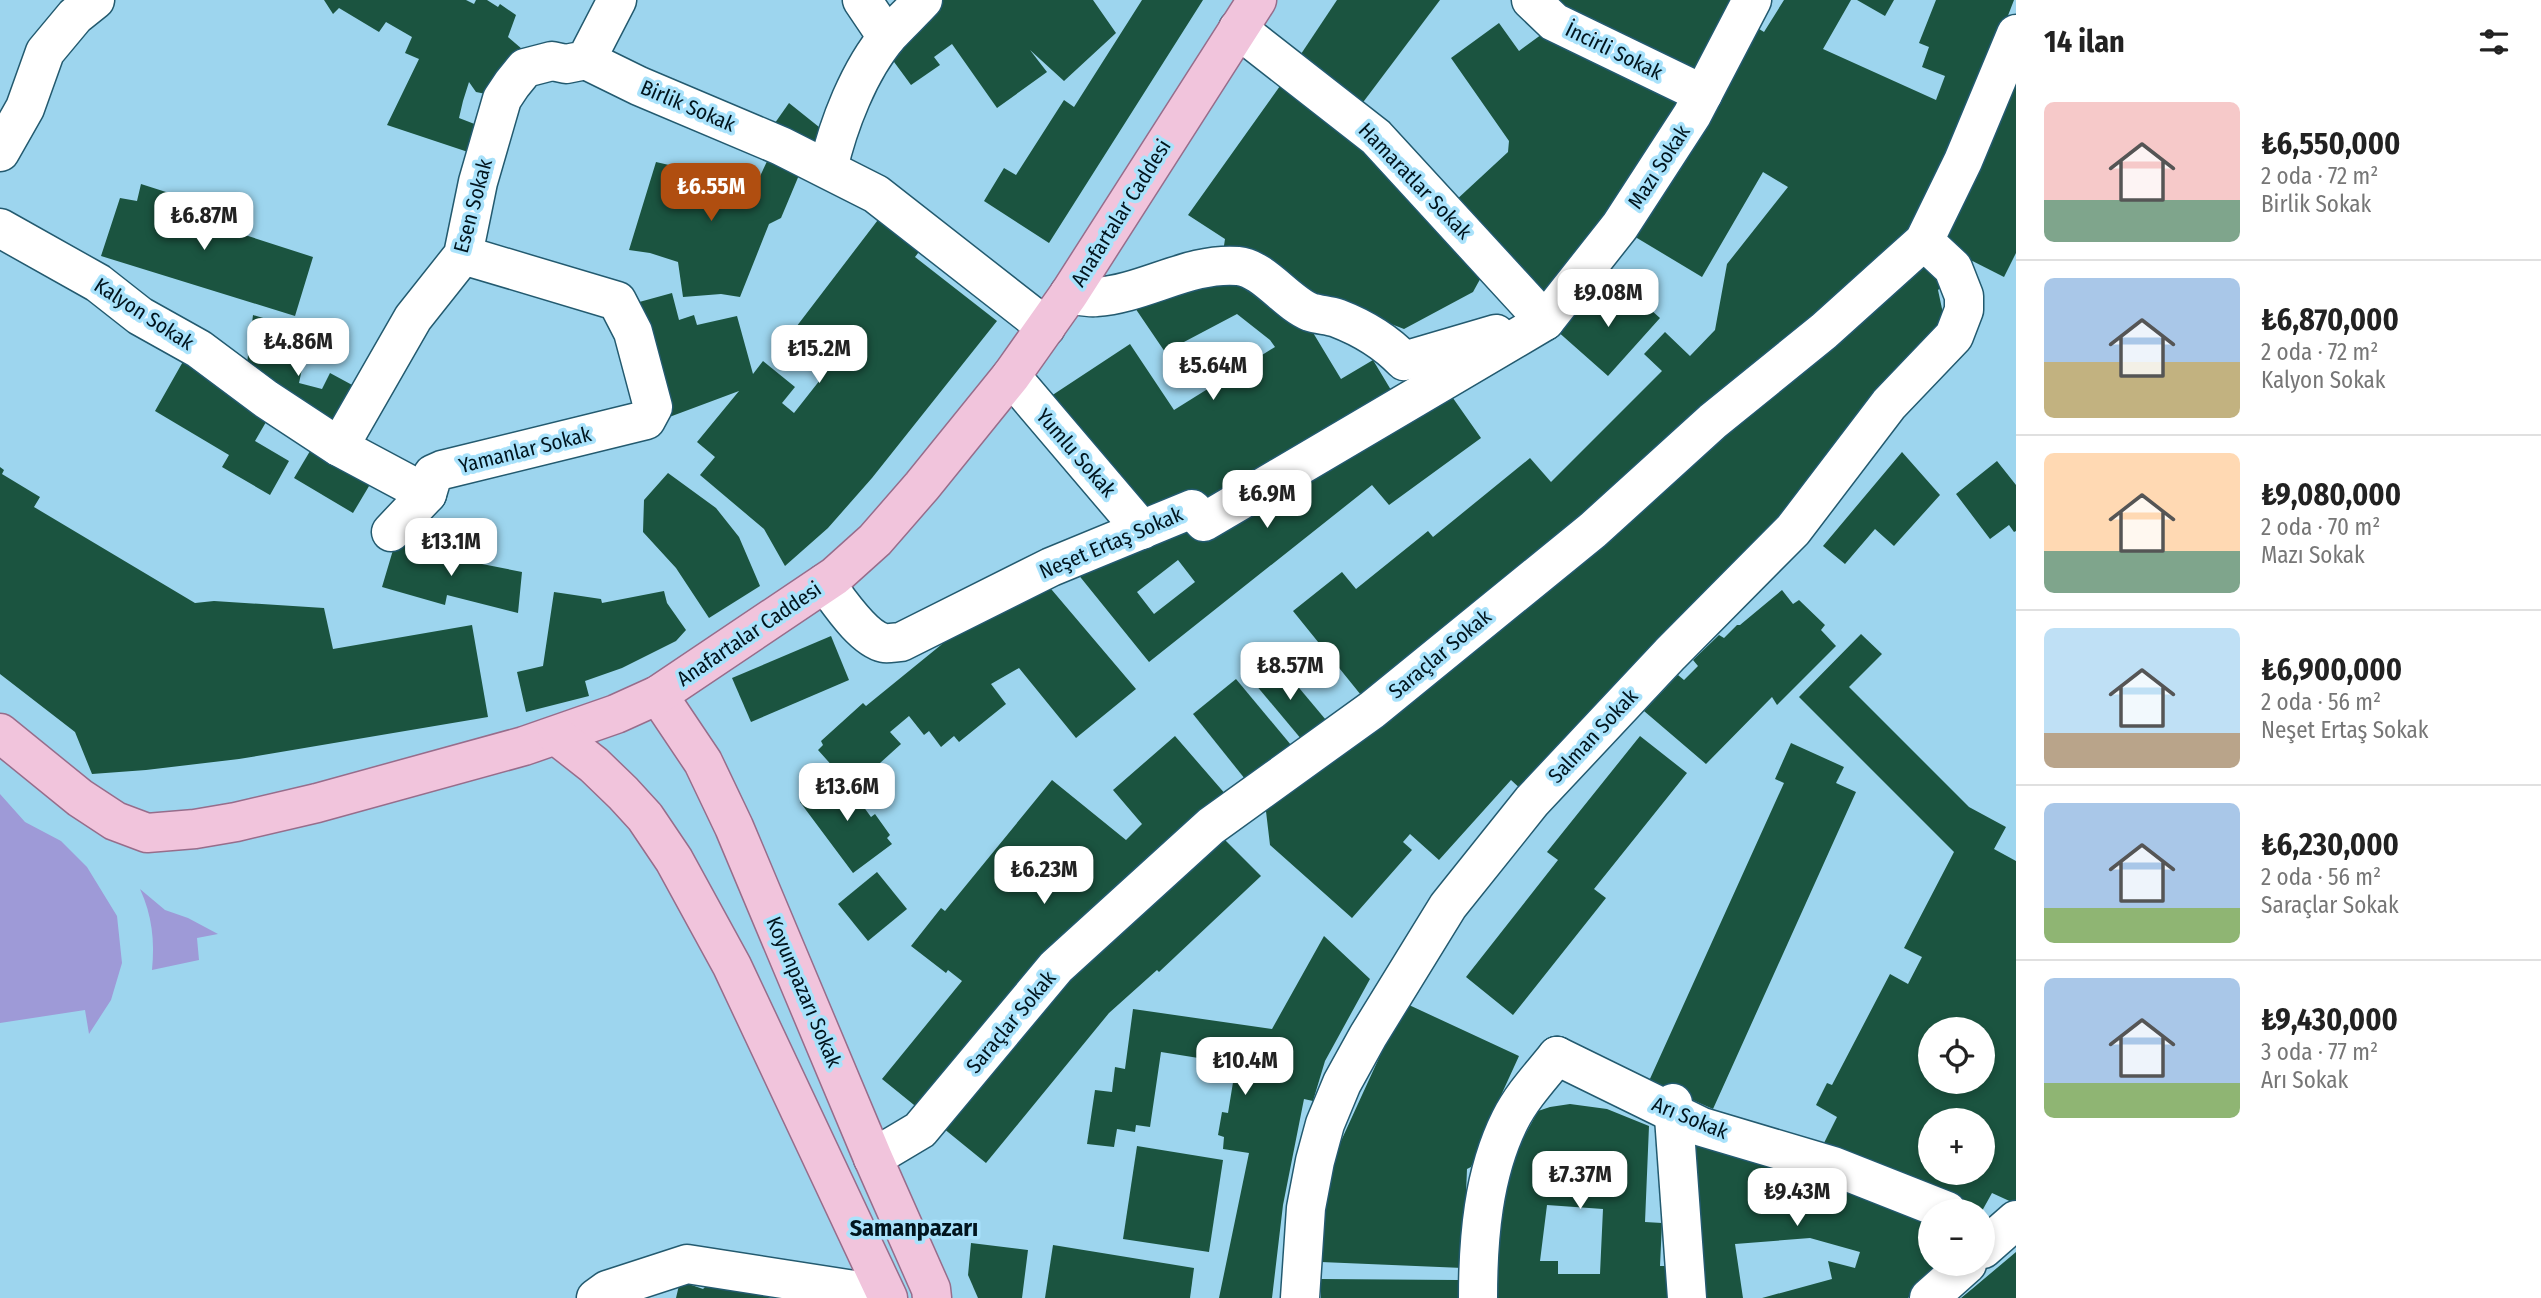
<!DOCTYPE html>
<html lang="tr">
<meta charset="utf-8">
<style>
:root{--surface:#fff;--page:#f2f2f2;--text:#222;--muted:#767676;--line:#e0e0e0;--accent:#b04e10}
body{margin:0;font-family:"Fira Sans Condensed",sans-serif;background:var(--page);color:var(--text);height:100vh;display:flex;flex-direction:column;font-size:26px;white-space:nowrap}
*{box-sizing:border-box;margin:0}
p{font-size:23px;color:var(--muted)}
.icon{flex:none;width:38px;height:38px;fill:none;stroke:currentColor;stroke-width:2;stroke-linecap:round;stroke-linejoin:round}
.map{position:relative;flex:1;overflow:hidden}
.panel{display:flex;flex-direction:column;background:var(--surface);width:525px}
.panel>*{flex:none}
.buttons{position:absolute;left:1918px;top:1017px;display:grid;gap:14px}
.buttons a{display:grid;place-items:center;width:77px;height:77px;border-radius:50%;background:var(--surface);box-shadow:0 4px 10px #0003;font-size:35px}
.price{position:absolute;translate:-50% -60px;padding:0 16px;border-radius:14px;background:#fff;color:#222;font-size:23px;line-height:46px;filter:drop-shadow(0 2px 4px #0008)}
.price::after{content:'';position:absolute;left:50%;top:42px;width:21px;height:16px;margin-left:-10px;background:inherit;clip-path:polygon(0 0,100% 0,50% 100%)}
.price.selected{background:var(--accent);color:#fff}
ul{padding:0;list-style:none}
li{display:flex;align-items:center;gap:21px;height:175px;padding:0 28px}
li+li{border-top:2px solid var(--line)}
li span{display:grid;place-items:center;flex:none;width:196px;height:140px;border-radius:10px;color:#555}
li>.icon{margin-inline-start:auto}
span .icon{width:84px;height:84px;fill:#fffc;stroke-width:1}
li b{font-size:30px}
h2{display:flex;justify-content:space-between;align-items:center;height:84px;padding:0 28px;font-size:30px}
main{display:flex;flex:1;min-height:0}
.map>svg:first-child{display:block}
</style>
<main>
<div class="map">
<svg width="2016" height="1298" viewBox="0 0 2016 1298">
<rect width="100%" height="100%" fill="#9dd5ee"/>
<!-- green -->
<g fill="#9e9ad7">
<polygon points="0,794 25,822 61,841 87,867 117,916 122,963 111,1000 89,1034 85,1010 0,1023"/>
<path d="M140 889 165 910 188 918 218 934 197 938 199 960 152 970C155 941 152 915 140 889Z"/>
</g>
<!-- building -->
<g fill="#1b5440" fill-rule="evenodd">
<polygon points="324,0 466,0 474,4 476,0 487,0 498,7 500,4 516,15 508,37 522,49 508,78 496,96 476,92 469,82 463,101 459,118 490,130 480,156 387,125 419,59 405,53 412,37 386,22 379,32 339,8 333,14"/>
<polygon points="934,0 1093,0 1116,33 1064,81 1030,50 1047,72 997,108 952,44 934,57 940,65 911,85 886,51"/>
<polygon points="1142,0 1203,0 1049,243 984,201 1004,168 1016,175 1064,100 1074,107"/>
<polygon points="1337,0 1440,0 1358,109 1297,60"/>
<polygon points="1548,0 1736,0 1696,80"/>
<polygon points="1784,0 1851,0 1823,49 1936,100 1945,76 1922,67 1929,47 1919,43 1936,0 2014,0 1970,114 1915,232 1365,700 1293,611 1342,572 1356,589 1428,531 1433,537 1530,458 1551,482 1662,371 1644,354 1665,332 1690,356 1715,330 1727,264 1788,187 1763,172 1702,277 1627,232 1751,24 1764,32"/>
<polygon points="1857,0 1894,0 1885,16"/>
<polygon points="1499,23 1519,51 1549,29 1693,97 1547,305 1454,202 1508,152 1509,141 1451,58"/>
<polygon points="2016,57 2016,253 2004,277 1933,241"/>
<polygon points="1285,79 1366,145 1484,272 1473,292 1404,329 1222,259 1225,239 1188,215"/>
<polygon points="789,103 829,135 817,159 770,130"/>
<polygon points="769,157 802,168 781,218 769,224 740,297 721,294 683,297 678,262 650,253 629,250 656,162 756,185"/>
<polygon points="141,184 191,200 186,216 313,257 295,316 101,256 120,198 137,201"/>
<polygon points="884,212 925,244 915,257 997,321 872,478 828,528 785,566 764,529 700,475 715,457 697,442 739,391 664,419 632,304 672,293 679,320 694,315 697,325 737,316 753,374 763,361 795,387 782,403 794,413 831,366 790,335"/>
<polygon points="1923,256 1947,281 1938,290 1944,318 1792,516 1524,792 1511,780 1439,860 1410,834 1403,842 1412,850 1352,918 1270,845 1265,803"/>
<polygon points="1240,275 1309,326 1341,379 1373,360 1394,395 1206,506 1145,515 1048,398 1130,344 1174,410 1275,347 1270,340 1237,314 1165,352 1131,302"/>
<polygon points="1625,287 1660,318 1608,376 1556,330 1587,294 1604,310"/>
<polygon points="253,315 310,332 299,383 322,389 330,373 367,393 340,442 245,380"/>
<polygon points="185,358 273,410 255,441 289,461 270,495 222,467 229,455 155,411"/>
<path d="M1448 391 1481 438 1389 505 1372 485 1149 662 1077 573 1190 525 1203 542ZM1178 560 1195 582 1154 614 1137 592Z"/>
<polygon points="316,441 375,476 353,513 294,478"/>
<polygon points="1902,452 1940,495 1894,546 1875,529 1845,564 1823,546"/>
<polygon points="1997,461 2016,485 2016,531 2014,532 2009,525 1990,539 1956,494"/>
<polygon points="0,467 4,470 2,474 40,497 34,507 195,603 214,601 324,608 333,649 472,625 488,717 239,759 146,770 92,774 75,732 0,674"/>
<polygon points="668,473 716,508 739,537 760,586 709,618 676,568 643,532 644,500"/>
<polygon points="396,540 477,563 522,572 518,613 447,595 445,605 382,587"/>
<polygon points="1046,583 1136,689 1076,738 1019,668 991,684 1006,704 959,742 954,736 941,747 929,731 924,735 909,716 890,732 901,744 858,783 841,764 835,769 818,750 823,745 821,741 863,703 866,706 952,636"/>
<polygon points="1782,590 1793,604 1799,600 1825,625 1821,630 1836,646 1777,705 1772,697 1706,764 1644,711 1678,675 1684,680 1698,666 1693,660 1719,635 1724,638 1737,625 1740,625"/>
<polygon points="664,591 667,603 686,630 676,641 622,668 585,681 589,696 526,712 517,672 543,666 554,592 601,599 602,603"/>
<path d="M1861 634 1882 654 1849 687 1969 807 2006 827 1994 849 2016 861V1204L1992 1193 1982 1211H1964L1821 1149 1837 1117 1816 1105 1827 1083 1832 1085 1890 974 1908 984 1922 957 1904 948 1954 852 1799 697ZM1930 1029H1983V1082H1930ZM1930 1120H1983V1172H1930Z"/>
<polygon points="831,636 849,680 751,722 732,678"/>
<polygon points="1274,658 1331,726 1307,746 1250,678"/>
<polygon points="1236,679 1296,751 1249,784 1193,714"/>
<polygon points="1175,736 1227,796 919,1109 882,1079 962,981 948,970 946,973 911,946 941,908 945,911 1052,780 1126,840 1142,824 1113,790"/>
<polygon points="1640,736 1687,773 1594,889 1606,898 1513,1015 1466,977 1558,860 1547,852"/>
<polygon points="1791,743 1844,767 1836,783 1856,792 1713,1109 1649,1081 1784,783 1775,779"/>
<polygon points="839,773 871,817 875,814 890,835 887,838 892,844 853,873 800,802"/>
<polygon points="1218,833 1261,876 1159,972 1157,970 1109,1013 986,1163 943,1128 1066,977"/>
<polygon points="877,872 907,909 868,941 838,904"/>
<polygon points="1324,936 1370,979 1325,1061 1313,1101 1304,1099 1283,1205 1272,1298 1219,1298 1249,1153 1223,1149 1224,1137 1218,1135 1222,1112 1228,1113 1236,1064 1161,1052 1150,1127 1136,1125 1135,1132 1117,1129 1114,1147 1087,1144 1095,1090 1112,1092 1115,1067 1125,1069 1133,1009 1272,1029"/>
<polygon points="1409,1005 1519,1056 1482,1137 1484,1138 1471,1167 1467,1169 1463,1268 1321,1262 1324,1191 1330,1165 1384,1047"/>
<path d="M1570 1104 1607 1109 1649 1126 1645 1222 1662 1223 1660 1266H1667L1671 1298H1494L1498 1240 1508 1173 1519 1146 1538 1111 1550 1107ZM1547 1205 1603 1209 1600 1274H1558V1261H1540Z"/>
<polygon points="1680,1142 1742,1157 1930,1218 1930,1264 1938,1264 1908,1298 1762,1298 1832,1279 1828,1261 1855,1268 1860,1252 1810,1238 1735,1244 1743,1298 1697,1298"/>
<polygon points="1137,1146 1223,1160 1209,1252 1123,1239"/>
<polygon points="971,1243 1028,1250 1022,1298 978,1298 968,1275"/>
<polygon points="1053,1245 1194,1268 1190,1298 1045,1298"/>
<polygon points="2016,1252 2016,1298 1961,1298 1972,1289"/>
<polygon points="1321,1279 1458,1280 1458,1298 1321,1298"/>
<polygon points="680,1281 703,1289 710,1282 772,1298 676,1298"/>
</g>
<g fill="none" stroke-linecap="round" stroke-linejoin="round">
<!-- minor casing -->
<g stroke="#235a6f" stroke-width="41">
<g id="minor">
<polyline points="862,0 887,37"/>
<polyline points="1531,0 1554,22 1703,94"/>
<polyline points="1238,29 1376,137 1545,321"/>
<polyline points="586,60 639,86 781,146 876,194 1046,327"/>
<polyline points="0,152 25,108 45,52 75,16 95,0"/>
<path d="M828 169C838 125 859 70 889 35 900 23 912 12 923 0"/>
<polyline points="0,228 98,283 140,316 199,349 266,399 339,447 427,494"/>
<path d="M1069 294C1078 295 1087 298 1096 297 1144 294 1189 262 1238 266 1263 268 1287 303 1310 312 1319 315 1328 315 1337 318 1363 328 1385 341 1404 361L1496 334"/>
<polyline points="1011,376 1142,530"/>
<polyline points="339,447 413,318 463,255 478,182 502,99 512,84 525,68 552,61 566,64 586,60 617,0"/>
<polyline points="391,532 427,494 433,474 442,470 646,420 653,407 633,332 617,301 463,255"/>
<path d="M825 583C838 600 862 638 884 643 888 644 896 642 901 642L1051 567 1192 509 1204 522 1545 321 1620 226 1692 115 1752 0"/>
<polyline points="1557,1056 1702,1127 1833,1166 1947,1211"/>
<polyline points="1673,1103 1687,1298"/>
<polyline points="873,1158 920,1130 1056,967 1211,826 1372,710 1593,530 1713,421 1824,331 1924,241 1963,161 2016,34"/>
<polyline points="1983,1249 2016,1220"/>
<polyline points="596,1298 607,1290 687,1264 886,1295"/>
<polyline points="1300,1298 1306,1208 1315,1161 1325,1124 1342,1083 1368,1036 1448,906 1532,801 1670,654 1793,530 1889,404 1954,336 1964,310 1964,296 1953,268 1924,241"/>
<path d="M1478 1298C1478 1239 1483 1174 1510 1120 1522 1096 1541 1076 1557 1056"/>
<polyline points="1929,1298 1967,1264"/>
</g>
</g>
<!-- major casing -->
<g stroke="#976d8b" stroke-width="41">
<g id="major">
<polyline points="658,695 703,762 734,827 873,1158 931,1289 932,1298"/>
<polyline points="0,733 80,798 115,821 147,833 195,829 236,822 317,803 524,746 616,714 658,695 835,576 875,540 922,486 1011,376 1069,294 1257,0"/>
<polyline points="557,736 594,765 623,793 645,817 674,860 732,966 888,1298"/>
</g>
</g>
<!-- minor -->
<use href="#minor" stroke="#fff" stroke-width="38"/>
<!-- major -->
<use href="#major" stroke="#f1c4dc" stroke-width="38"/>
</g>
<g text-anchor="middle" stroke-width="7" stroke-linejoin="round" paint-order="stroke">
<!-- street labels -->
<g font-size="21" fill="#01151e" stroke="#a9e2fb">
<text transform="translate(1614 51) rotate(26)" y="7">İncirli Sokak</text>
<text transform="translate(688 106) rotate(23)" y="7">Birlik Sokak</text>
<text transform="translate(1659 167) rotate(-57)" y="7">Mazı Sokak</text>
<text transform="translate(1415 181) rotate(46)" y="7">Hamaratlar Sokak</text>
<text transform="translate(473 206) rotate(-75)" y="7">Esen Sokak</text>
<text transform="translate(1121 213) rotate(-58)" y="7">Anafartalar Caddesi</text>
<text transform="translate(144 314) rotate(33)" y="7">Kalyon Sokak</text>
<text transform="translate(525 450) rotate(-14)" y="7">Yamanlar Sokak</text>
<text transform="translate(1076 453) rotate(49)" y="7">Yumlu Sokak</text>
<text transform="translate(1111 543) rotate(-23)" y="7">Neşet Ertaş Sokak</text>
<text transform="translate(749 634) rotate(-34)" y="7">Anafartalar Caddesi</text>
<text transform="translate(1440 654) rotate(-40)" y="7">Saraçlar Sokak</text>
<text transform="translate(1593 736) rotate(-47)" y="7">Salman Sokak</text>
<text transform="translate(804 992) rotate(67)" y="7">Koyunpazarı Sokak</text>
<text transform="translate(1011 1022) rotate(-50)" y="7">Saraçlar Sokak</text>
<text transform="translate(1690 1118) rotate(22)" y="7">Arı Sokak</text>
</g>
<!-- quarter labels -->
<g font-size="24" font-weight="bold" fill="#01151e" stroke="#a9e2fb">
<text x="914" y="1236">Samanpazarı</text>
</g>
</g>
</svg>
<div class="buttons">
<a><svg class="icon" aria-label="locate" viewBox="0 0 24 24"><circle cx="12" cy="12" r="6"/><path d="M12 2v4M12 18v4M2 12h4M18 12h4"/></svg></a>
<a>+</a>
<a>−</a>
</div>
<b class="price selected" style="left:711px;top:223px">₺6.55M</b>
<b class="price" style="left:204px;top:252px">₺6.87M</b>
<b class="price" style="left:1608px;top:329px">₺9.08M</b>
<b class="price" style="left:298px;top:378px">₺4.86M</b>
<b class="price" style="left:819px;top:385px">₺15.2M</b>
<b class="price" style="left:1213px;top:402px">₺5.64M</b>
<b class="price" style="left:1267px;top:530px">₺6.9M</b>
<b class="price" style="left:451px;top:578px">₺13.1M</b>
<b class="price" style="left:1290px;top:702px">₺8.57M</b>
<b class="price" style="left:847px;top:823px">₺13.6M</b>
<b class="price" style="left:1044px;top:906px">₺6.23M</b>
<b class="price" style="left:1245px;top:1097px">₺10.4M</b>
<b class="price" style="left:1580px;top:1211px">₺7.37M</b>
<b class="price" style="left:1797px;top:1228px">₺9.43M</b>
</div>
<section class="panel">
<h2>14 ilan<svg class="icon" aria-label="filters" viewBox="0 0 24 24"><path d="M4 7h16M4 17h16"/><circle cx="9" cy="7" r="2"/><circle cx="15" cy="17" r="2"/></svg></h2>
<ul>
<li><span style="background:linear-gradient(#f6c9c9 70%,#7fa58c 0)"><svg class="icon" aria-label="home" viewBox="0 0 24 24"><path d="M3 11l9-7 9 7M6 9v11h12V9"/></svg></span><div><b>₺6,550,000</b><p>2 oda · 72 m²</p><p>Birlik Sokak</p></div></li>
<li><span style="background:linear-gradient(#a9c7e8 60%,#c2b280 0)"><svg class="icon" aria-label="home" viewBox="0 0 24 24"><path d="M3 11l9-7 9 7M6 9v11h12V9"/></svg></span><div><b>₺6,870,000</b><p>2 oda · 72 m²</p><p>Kalyon Sokak</p></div></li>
<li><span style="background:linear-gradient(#ffd9b3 70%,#7fa58c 0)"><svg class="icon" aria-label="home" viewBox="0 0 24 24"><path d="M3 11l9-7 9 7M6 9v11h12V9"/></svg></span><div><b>₺9,080,000</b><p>2 oda · 70 m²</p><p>Mazı Sokak</p></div></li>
<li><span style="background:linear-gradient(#bfe0f5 75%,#b9a48a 0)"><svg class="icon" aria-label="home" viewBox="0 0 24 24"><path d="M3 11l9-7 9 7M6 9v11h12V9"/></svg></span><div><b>₺6,900,000</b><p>2 oda · 56 m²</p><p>Neşet Ertaş Sokak</p></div></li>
<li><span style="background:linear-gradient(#a9c7e8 75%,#8fb573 0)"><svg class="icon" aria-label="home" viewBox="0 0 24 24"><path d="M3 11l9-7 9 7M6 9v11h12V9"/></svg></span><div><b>₺6,230,000</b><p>2 oda · 56 m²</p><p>Saraçlar Sokak</p></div></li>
<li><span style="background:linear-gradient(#a9c7e8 75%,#8fb573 0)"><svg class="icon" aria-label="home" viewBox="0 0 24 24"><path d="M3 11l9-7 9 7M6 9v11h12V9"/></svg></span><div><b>₺9,430,000</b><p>3 oda · 77 m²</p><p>Arı Sokak</p></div></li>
</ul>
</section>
</main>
